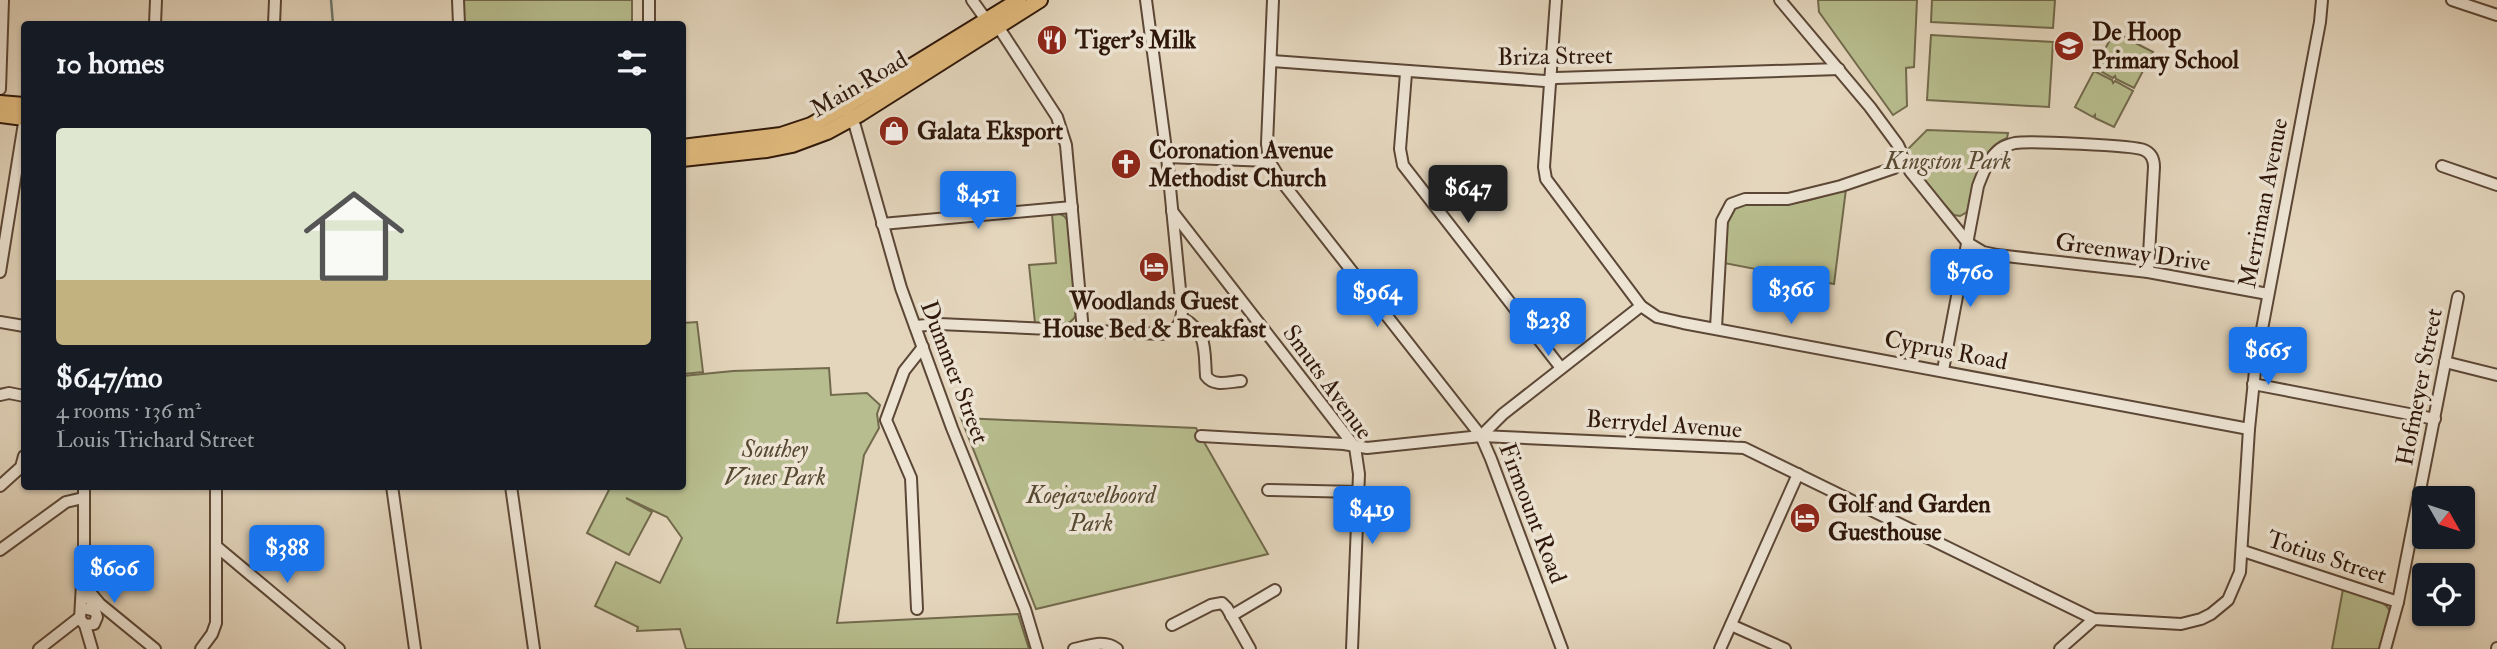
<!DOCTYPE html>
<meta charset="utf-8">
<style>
:root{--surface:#171b24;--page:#20242c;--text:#f1f3f6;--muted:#9ea1a6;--accent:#1a73e8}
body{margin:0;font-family:"IM FELL Double Pica",serif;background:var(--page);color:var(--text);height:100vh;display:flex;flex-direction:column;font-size:26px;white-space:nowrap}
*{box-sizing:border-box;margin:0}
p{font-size:23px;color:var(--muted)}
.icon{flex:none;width:38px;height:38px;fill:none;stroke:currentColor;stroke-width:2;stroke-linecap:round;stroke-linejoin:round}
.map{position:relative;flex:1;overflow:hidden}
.drawer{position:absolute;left:21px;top:21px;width:665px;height:469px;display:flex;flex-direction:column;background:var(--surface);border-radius:7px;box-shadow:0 2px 5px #0004}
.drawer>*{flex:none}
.needle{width:46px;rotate:129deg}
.tools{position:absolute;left:2412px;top:486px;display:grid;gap:14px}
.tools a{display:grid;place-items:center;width:63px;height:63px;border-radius:7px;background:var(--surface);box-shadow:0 2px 5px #0004;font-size:35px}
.price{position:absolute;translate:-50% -60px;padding:0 16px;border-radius:7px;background:var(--accent);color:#fff;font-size:23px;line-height:46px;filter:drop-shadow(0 2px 4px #0008)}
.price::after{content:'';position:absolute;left:50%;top:42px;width:21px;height:16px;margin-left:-10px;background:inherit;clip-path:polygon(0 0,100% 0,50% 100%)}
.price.active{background:#222;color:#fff}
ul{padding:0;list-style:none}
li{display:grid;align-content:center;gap:14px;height:371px;padding:0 35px}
li span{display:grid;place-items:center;height:217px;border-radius:7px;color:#555}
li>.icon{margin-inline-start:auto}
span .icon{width:126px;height:126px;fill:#fffc;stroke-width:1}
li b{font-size:30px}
h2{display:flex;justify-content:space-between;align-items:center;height:84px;padding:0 35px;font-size:30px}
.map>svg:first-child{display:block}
</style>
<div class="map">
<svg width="2497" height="649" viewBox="0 0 2497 649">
<rect width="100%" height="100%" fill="#e4d6bd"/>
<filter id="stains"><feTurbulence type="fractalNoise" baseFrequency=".00286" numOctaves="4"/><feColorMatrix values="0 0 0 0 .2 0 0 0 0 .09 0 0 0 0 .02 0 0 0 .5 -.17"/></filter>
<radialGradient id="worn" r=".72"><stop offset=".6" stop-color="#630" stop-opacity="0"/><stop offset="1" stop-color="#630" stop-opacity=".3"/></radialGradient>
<!-- park -->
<g fill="#b7bd8e" stroke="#726a4c" stroke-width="2">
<rect x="461" y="0" width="171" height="24"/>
<polygon points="1818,0 1917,0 1914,67 1906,68 1907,106 1893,115 1819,12"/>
<polygon points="1932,0 2055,0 2053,28 1931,22"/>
<polygon points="2114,32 2153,52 2134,88 2116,79 2115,76 2113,78 2095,68"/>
<polygon points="1931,35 2053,42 2049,107 1927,100"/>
<polygon points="2094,71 2112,80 2113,83 2115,81 2133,91 2114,127 2095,118 2095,115 2093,117 2075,107"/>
<path d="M1927 130 2008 133 2007 138C1978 148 1976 186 1967 212L1960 216 1954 215C1937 196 1913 176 1908 149Z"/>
<path d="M1846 189 1834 284 1724 263C1725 242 1719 206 1748 203 1763 202 1778 205 1792 203 1810 202 1829 194 1846 189Z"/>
<path d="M1058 213 1064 216 1068 221 1076 315C1069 330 1049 324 1035 323L1029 265 1056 263 1052 214Z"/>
<polygon points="697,322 703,372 683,374 683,323"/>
<polygon points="829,368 831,395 867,393 880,405 877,414 879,428 864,455 837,623 1018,614 1029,649 686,649 680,629 637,631 638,627 595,606 616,562 660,583 682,538 667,517 626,498 652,512 629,555 587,533 609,490 603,487 682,486 683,376 733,371"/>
<polygon points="961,418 1196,428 1268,554 1036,609"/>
<path d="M2343 589C2359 594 2385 597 2391 613L2383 649H2332Z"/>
</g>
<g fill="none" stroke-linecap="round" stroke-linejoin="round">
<!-- stream -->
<polyline stroke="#6c786d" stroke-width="2.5" points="331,0 333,24"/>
<!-- minor casing -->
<g stroke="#5c4736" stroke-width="14">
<g id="minor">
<polyline points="458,0 459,24"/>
<polyline points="649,0 649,24"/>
<polyline points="972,0 982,14 1001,31 1057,117 1066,145 1083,331"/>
<polyline points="1273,0 1267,144 1269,161 1282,182 1481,436 1491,459 1562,649"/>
<polyline points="1556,0 1544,167 1546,179 1641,306 1657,317 1683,323 2249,429"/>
<polyline points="1780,0 1870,107 1898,145 1910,171 1968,243 1983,252 1997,255 2148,272 2268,294"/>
<polyline points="2452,0 2497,15"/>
<polyline points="155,24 156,0"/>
<polyline points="274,24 275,0"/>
<polyline points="1272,61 1545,81 1556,78 1839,69"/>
<polyline points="1406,73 1400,149 1403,165 1561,368"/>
<polyline points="0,89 3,0"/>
<polyline points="849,114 855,126 901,288 952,428 1025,609 1037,649"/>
<polyline points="1167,157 1269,161"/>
<polyline points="2442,166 2497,185"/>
<polyline points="1172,211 1355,447 1359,474 1352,649"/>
<polyline points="882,224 1072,207"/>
<polyline points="0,272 24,123"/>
<path d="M1182 318C1208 332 1204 350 1206 376 1214 387 1228 382 1241 381"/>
<polyline points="0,322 24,326"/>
<path d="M915 326 939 324 1162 334C1176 331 1182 324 1182 310L1167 157 1146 0"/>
<polyline points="1716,328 1722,221 1731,204 1745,199 1788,199 1841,186 1894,168 1904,157"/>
<polyline points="2445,362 2497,375"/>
<path d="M1943 370 1978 186C1983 173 1988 158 2000 149 2003 147 2010 144 2015 143 2029 141 2133 145 2144 150 2151 153 2154 159 2154 167L2148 272"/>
<polyline points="2253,384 2435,419"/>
<polyline points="0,395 9,393 24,396"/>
<polyline points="1201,436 1344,444 1367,448 1481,436 1744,448 2094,619 2181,624 2201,619 2211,614 2228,600 2240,572 2249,429 2256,361 2320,22 2322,0"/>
<polyline points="1481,436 1503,414 1641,306"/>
<polyline points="0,486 21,467 24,456"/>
<polyline points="84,486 84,574 93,609"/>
<polyline points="392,486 415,649"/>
<polyline points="511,486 534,649"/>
<polyline points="1268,490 1358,492"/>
<polyline points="216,546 339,649"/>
<polyline points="0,550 66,502 83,498"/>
<polyline points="2243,551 2398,602"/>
<polyline points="82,584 80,619 85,625 92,649"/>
<polyline points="89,591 100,604 155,649"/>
<polyline points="917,609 911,478 886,420 904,371 923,347"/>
<polyline points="1231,616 1275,590"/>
<polyline points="85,625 94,624 97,617 95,611 87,609"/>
<polyline points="1172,625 1211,605 1222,603 1227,608 1250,649"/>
<polyline points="1731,625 1785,649"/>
<polyline points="39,649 80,617"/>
<polyline points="201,649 212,634 216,623 216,486"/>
<path d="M1074 649C1089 646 1104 639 1117 649"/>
<polyline points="1720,649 1798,474"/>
<polyline points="2060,649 2094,619"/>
<polyline points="2385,649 2398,602 2458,297"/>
<polyline points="2497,649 2497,648"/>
</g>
</g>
<!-- major casing -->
<g stroke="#2e1709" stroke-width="18">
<g id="major">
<polyline points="0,103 24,105"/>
<polyline points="0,115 24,118"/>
<polyline points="682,147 781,135 811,125 853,102 1019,0"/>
<polyline points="682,159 767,150 792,145 827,132 860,114 1040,0"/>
</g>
</g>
<!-- minor -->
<use href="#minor" stroke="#ede4d4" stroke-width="10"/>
<!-- major -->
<use href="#major" stroke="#e2bb7e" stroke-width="14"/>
</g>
<!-- icons -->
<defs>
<g id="restaurant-disc" transform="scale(1.575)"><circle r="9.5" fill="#8f2418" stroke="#ede4d4"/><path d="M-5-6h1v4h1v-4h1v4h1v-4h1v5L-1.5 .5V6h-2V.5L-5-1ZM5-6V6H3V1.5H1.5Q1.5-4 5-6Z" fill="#fff"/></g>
<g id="school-disc" transform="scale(1.575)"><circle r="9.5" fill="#8f2418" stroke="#ede4d4"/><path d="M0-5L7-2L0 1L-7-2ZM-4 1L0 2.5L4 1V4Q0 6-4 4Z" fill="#fff"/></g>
<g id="shop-disc" transform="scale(1.575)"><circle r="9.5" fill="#8f2418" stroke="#ede4d4"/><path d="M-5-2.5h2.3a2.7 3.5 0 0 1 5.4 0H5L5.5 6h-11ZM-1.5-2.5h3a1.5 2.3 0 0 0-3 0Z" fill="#fff"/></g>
<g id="church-disc" transform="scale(1.575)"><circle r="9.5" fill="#8f2418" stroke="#ede4d4"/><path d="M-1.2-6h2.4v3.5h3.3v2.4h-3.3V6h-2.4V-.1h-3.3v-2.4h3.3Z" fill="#fff"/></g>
<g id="hotel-disc" transform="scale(1.575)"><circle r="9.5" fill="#8f2418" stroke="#ede4d4"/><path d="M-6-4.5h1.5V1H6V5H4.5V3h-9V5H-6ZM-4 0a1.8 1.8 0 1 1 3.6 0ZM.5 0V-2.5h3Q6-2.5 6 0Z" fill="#fff"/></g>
</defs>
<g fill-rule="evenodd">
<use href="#restaurant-disc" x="1052" y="40"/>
<use href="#school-disc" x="2069" y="46"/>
<use href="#shop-disc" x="894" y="131"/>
<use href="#church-disc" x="1126" y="164"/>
<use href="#hotel-disc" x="1154" y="267"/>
<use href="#hotel-disc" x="1805" y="518"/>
</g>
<g text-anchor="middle" stroke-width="7" stroke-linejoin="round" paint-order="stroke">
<!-- poi labels -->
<g font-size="24" font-weight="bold" fill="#2e1709" stroke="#ede4d4" text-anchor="start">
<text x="2092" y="40">De Hoop<tspan x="2092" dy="28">Primary School</tspan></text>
<text x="1075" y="48">Tiger's Milk</text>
<text x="917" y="139">Galata Eksport</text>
<text x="1149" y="158">Coronation Avenue<tspan x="1149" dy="28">Methodist Church</tspan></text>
<text x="1154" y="309" text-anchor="middle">Woodlands Guest<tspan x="1154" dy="28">House Bed &amp; Breakfast</tspan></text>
<text x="1828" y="512">Golf and Garden<tspan x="1828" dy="28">Guesthouse</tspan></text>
</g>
<!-- street labels -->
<g font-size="24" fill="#2e1709" stroke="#ede4d4">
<text transform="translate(1555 56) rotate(-1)" y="8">Briza Street</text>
<text transform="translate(859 84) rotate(-30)" y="8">Main Road</text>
<text transform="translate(2263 203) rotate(-79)" y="8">Merriman Avenue</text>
<text transform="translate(2133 252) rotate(8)" y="8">Greenway Drive</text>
<text transform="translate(1946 350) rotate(11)" y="8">Cyprus Road</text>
<text transform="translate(955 372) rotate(69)" y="8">Dummer Street</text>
<text transform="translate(1328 382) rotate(54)" y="8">Smuts Avenue</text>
<text transform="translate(2419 387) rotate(-79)" y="8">Hofmeyer Street</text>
<text transform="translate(1664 424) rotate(4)" y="8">Berrydel Avenue</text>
<text transform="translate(1533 513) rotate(69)" y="8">Firmount Road</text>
<text transform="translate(2327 557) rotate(18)" y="8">Totius Street</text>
</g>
<!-- park labels -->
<g font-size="24" font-style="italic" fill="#574931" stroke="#ede4d4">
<text x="1948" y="169">Kingston Park</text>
<text x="775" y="457">Southey<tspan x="775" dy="28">Vines Park</tspan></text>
<text x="1091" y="503">Koejawelboord<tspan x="1091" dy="28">Park</tspan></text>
</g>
</g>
<rect width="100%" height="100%" filter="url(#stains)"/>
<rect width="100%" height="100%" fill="url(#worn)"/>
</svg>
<div class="tools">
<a><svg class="needle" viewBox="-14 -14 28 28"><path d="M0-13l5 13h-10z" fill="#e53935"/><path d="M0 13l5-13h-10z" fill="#9ea1a6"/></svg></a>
<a><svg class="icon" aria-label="locate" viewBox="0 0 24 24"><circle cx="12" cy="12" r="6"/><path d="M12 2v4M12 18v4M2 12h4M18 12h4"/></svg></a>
</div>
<b class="price active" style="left:1468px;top:225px">$647</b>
<b class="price" style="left:978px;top:231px">$451</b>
<b class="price" style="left:1970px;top:309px">$760</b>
<b class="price" style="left:1791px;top:326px">$366</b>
<b class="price" style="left:1377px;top:329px">$964</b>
<b class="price" style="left:1548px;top:358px">$238</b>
<b class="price" style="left:2268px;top:387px">$665</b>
<b class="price" style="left:1372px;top:546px">$419</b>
<b class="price" style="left:287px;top:585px">$388</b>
<b class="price" style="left:114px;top:605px">$606</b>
<section class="drawer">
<h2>10 homes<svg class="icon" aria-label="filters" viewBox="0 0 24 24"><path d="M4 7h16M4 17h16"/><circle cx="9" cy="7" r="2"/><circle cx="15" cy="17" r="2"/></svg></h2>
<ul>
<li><span style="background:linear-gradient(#dfe7d0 70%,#c2b280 0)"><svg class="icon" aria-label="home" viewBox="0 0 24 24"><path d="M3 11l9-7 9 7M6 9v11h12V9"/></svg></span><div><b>$647/mo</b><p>4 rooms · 136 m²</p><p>Louis Trichard Street</p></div></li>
</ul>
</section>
</div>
